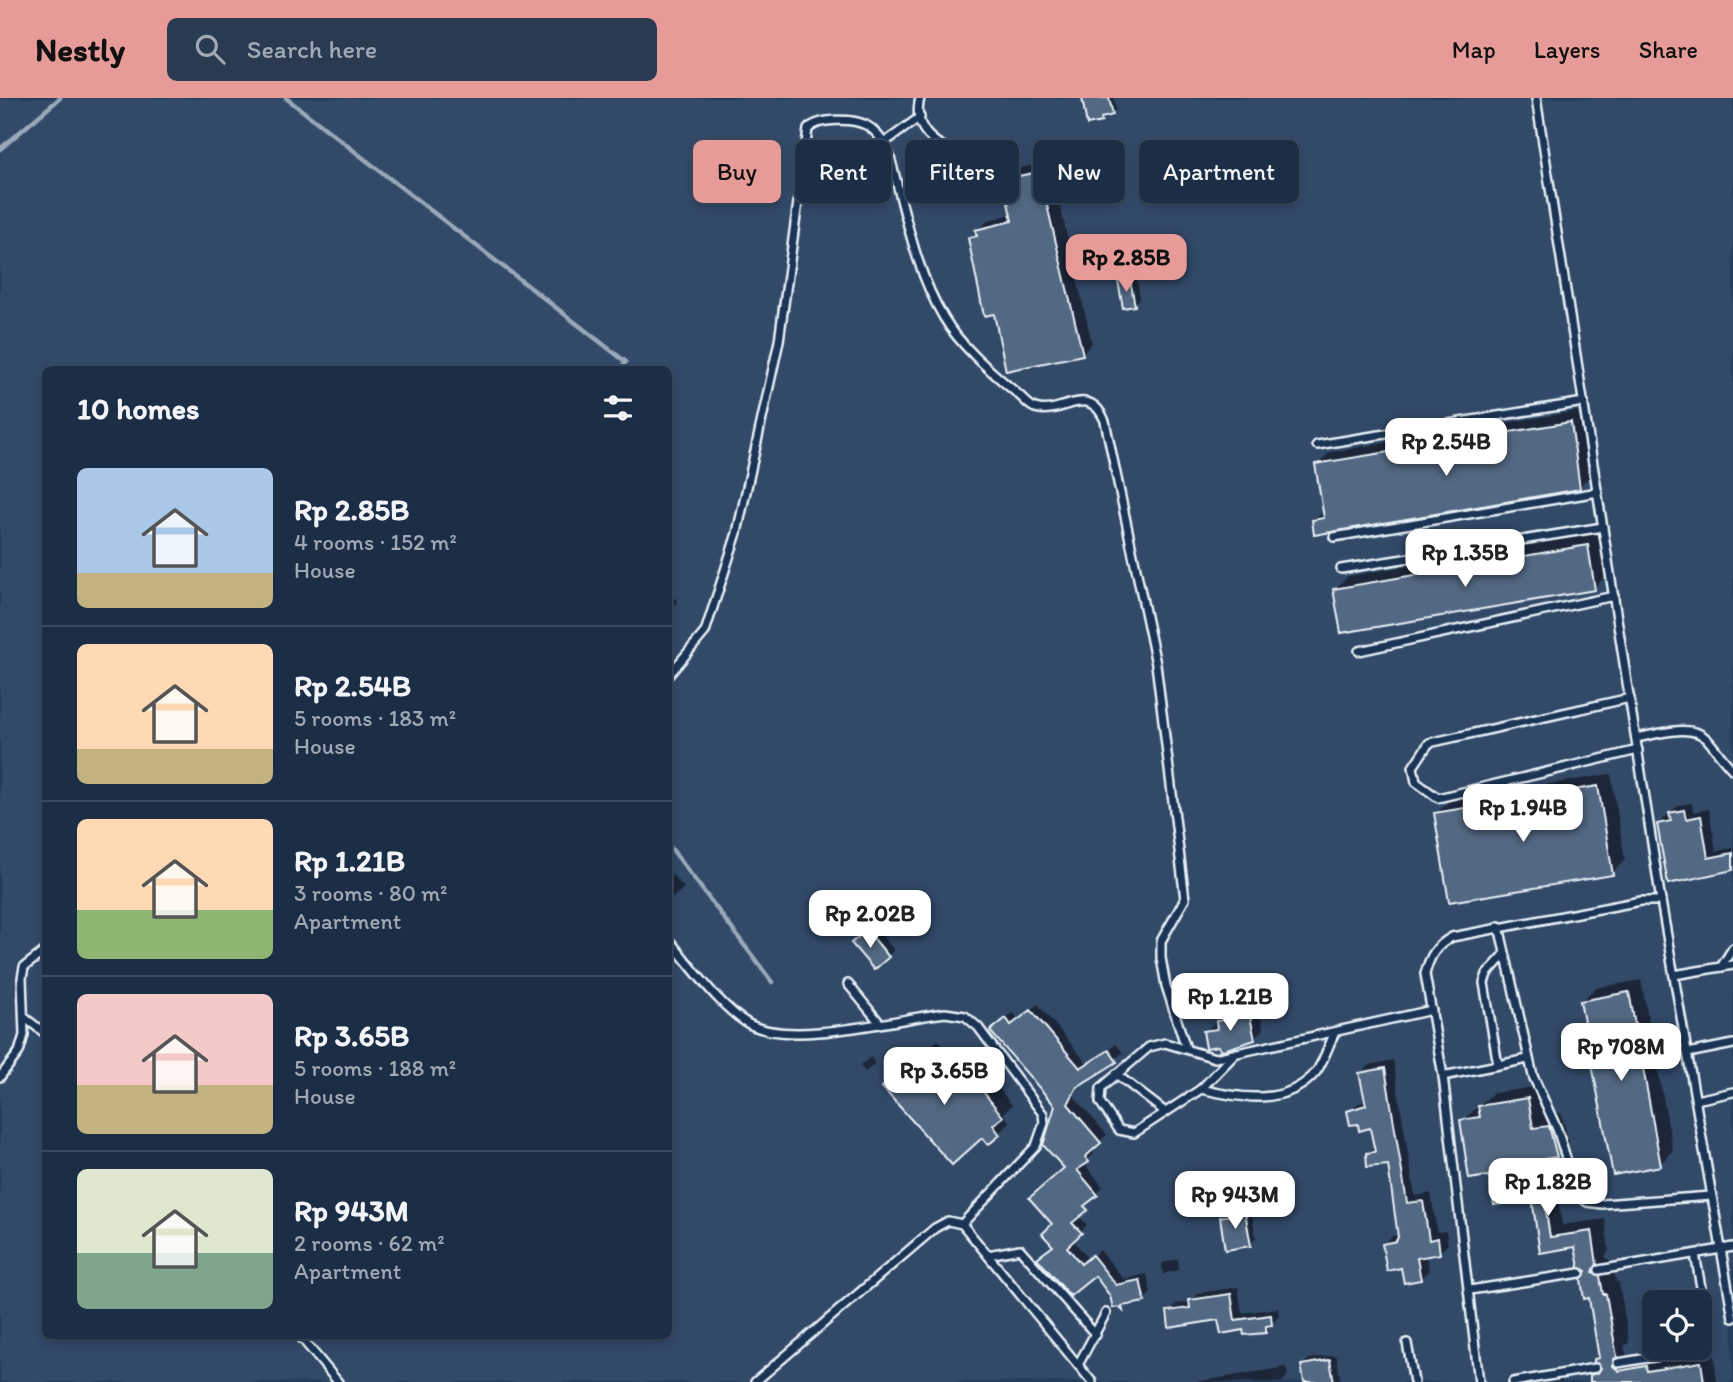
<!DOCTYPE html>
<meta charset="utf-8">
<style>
:root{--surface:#1c2e46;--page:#293a51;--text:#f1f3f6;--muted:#a0a8b3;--line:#3a4a5f;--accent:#e69b98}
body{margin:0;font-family:Itim,sans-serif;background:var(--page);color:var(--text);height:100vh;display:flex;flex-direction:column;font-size:26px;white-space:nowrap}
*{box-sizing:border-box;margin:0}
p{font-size:23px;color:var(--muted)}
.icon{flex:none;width:38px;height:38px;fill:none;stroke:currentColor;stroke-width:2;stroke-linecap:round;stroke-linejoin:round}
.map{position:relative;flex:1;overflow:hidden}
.sheet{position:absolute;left:42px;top:268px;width:630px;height:973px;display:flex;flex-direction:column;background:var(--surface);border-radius:10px;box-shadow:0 4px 10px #0003,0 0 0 2px var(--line)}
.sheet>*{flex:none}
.top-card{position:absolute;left:693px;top:42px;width:665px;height:63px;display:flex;gap:14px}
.fabs{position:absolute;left:1642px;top:1192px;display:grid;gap:14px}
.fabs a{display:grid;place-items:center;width:70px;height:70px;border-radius:10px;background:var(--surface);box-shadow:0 4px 10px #0003,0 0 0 2px var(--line);font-size:35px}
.price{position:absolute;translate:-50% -60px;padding:0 16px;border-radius:14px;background:#fff;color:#222;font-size:23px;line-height:46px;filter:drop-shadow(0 2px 4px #0008)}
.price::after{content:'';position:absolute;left:50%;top:42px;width:21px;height:16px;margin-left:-10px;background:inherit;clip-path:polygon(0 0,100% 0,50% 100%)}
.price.on{background:var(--accent);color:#111}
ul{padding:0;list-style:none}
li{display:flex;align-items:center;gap:21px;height:175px;padding:0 35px}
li+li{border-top:2px solid var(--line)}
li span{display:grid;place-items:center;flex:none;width:196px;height:140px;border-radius:10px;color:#555}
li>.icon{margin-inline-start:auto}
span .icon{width:84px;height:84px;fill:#fffc;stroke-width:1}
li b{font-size:30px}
h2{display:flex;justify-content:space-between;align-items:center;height:84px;padding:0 35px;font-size:30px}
.tag{padding:0 24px;border-radius:10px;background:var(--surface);box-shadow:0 4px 10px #0003,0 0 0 2px var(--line);font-size:24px;line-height:63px}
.tag.on{background:var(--accent);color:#111}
header{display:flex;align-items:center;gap:42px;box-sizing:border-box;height:98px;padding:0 35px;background:var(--accent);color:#111}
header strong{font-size:33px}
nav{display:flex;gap:38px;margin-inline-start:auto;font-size:24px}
.search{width:490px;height:63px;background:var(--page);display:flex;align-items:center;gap:18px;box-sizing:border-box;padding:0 24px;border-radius:10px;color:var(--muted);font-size:26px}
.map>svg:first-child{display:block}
</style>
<header>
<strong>Nestly</strong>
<div class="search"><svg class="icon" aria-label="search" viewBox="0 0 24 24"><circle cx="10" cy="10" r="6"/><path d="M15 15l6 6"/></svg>Search here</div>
<nav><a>Map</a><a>Layers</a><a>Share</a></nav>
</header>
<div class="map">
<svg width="1733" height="1284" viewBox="0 0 1733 1284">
<rect width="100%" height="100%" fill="#253d5d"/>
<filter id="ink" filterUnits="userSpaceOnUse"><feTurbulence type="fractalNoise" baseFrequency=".0143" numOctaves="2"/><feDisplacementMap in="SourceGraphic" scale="14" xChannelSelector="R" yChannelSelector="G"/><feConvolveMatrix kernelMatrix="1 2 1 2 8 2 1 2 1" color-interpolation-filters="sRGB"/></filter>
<g filter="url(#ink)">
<!-- built -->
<path fill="#334a68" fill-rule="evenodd" d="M0 0H1733V1284H0ZM46 271H668V1237H46ZM1654 1204H1699V1250H1654Z"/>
<!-- shadow -->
<g fill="#0007">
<polygon points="1084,0 1114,0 1116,12 1101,23"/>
<polygon points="1050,64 1092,245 1082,256 996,214 970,141 988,122 1012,116 1005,82 1015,71"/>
<polygon points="1136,176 1140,200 1134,206 1120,184 1126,178"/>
<polygon points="1583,312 1592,376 1579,389 1314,423 1324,412 1317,367 1330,354"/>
<polygon points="1600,435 1607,477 1594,490 1335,491 1348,478"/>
<polygon points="672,498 678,503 668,515 668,502"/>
<polygon points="1611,676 1625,762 1612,775 1436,716 1449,703"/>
<polygon points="1692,705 1693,714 1709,711 1716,753 1733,750 1733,771 1670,783 1658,726 1679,707"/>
<polygon points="668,772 684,790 668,804"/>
<polygon points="874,828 894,852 888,858 860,839"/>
<polygon points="1641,882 1673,1053 1660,1066 1582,903 1595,890"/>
<polygon points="1038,906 1087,965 1116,946 1123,955 1081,984 1074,998 1107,1037 1091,1051 1094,1056 1084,1065 1103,1089 1078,1117 1087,1127 1073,1141 1088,1161 1100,1152 1124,1181 1147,1176 1151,1195 1144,1202 1128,1205 1123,1210 1095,1176 1070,1196 1055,1147 1055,1126 1066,1070 1057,1007 999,926 1013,914 1019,922"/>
<polygon points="1260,909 1263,931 1254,940 1205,934 1227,914"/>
<polygon points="938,942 965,975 978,964 1012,1007 1003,1016 1010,1025 988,1044 895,978"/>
<polygon points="871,959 875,966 865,974 860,967"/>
<polygon points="1393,962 1415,1098 1431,1095 1437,1134 1446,1133 1448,1146 1440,1154 1426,1156 1429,1172 1420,1181 1403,1168 1384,1146 1392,1138 1399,1137 1390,1066 1368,1056 1375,1048 1371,1028 1359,1024 1349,1014 1357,1006 1366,1003 1361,975 1370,967"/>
<polygon points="1540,988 1546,1018 1561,1015 1569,1044 1552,1058 1562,1127 1605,1121 1609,1152 1605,1159 1613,1165 1616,1184 1619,1184 1629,1244 1624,1249 1626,1256 1633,1260 1659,1261 1714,1252 1717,1284 1599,1284 1604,1269 1595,1262 1600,1257 1588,1173 1577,1147 1541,1153 1533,1099 1491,1076 1462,1023 1493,995"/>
<polygon points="1251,1109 1256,1140 1250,1146 1221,1120 1228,1113"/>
<polygon points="1178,1161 1179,1172 1163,1176 1162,1165"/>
<polygon points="1238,1189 1242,1215 1278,1210 1279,1218 1266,1233 1245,1230 1220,1220 1169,1214 1176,1206 1191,1204 1199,1195"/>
<polygon points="1336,1257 1341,1284 1306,1284 1303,1267 1309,1261"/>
<polygon points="1286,1269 1288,1278 1282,1284 1195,1284"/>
<polygon points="1561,1280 1562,1284 1538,1284"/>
</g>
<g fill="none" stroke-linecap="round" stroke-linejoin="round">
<!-- stream -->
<g stroke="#99a8ba" stroke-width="4.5">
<polyline points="286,0 626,264 619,271"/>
<polyline points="0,51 60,0"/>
<polyline points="668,746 772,884"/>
</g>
</g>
<!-- building -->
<g fill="#536782" stroke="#e8f1f8" stroke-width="2">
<polygon points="1082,0 1109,0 1113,17 1101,20 1102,24 1087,27"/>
<polygon points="1039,74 1083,257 1006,273 994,216 984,218 968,140 977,138 975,132 1012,123 1003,81"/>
<polygon points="1130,181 1135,208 1123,210 1118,183"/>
<polygon points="1571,324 1580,391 1314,437 1312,422 1324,420 1315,366"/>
<polygon points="1588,447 1595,492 1341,535 1333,491"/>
<polygon points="1598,688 1613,777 1449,804 1434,715"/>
<polygon points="1684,712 1686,721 1701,718 1708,760 1733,755 1733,772 1668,786 1657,726 1671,723 1669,715"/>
<polygon points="867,832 889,859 874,872 851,845"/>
<polygon points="1629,894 1661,1068 1613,1077 1580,903"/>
<polygon points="1031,912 1080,970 1109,952 1117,964 1077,989 1068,1006 1101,1045 1085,1059 1089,1064 1077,1072 1098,1097 1084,1108 1088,1112 1072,1125 1082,1135 1067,1149 1081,1166 1092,1157 1116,1187 1140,1182 1145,1204 1122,1208 1123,1213 1119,1209 1113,1210 1110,1198 1095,1178 1070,1198 1037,1160 1053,1148 1042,1136 1052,1126 1029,1100 1064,1070 1043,1047 1055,1008 990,933 1006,920 1011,927"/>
<polygon points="1250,918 1255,942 1220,953 1219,948 1206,950 1203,933 1217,931 1216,923"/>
<polygon points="926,951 953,984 967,973 1003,1019 993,1027 1000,1037 988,1047 982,1040 952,1067 882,989"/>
<polygon points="1385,970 1407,1105 1423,1103 1429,1142 1438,1140 1440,1156 1417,1160 1421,1182 1404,1185 1401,1170 1387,1173 1382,1146 1396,1143 1398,1139 1388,1067 1367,1069 1366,1055 1375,1054 1370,1030 1359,1033 1358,1026 1350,1027 1347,1013 1366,1007 1359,975"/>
<polygon points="1528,1000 1533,1030 1549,1028 1557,1059 1538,1062 1550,1139 1592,1133 1597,1166 1593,1174 1600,1178 1603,1196 1606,1196 1617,1259 1613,1262 1613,1268 1619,1273 1646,1268 1647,1273 1701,1264 1704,1284 1590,1284 1590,1277 1598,1275 1601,1270 1594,1264 1594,1261 1599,1260 1589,1200 1584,1201 1581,1181 1586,1173 1579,1169 1575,1149 1540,1155 1532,1101 1494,1107 1489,1078 1469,1081 1460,1022 1480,1019 1478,1008"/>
<polygon points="1245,1114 1251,1148 1225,1152 1220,1119"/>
<polygon points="1231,1196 1235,1222 1271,1217 1272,1227 1266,1228 1266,1235 1244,1237 1243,1232 1221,1236 1218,1222 1169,1230 1167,1213 1190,1210 1189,1202"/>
<polygon points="1330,1262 1334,1284 1304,1284 1301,1267"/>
</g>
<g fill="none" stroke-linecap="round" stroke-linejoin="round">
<!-- lane casing -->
<g stroke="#e8f1f8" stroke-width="12">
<g id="lane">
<path d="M920 0C909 43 953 53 984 66"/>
<polyline points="1536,0 1661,803 1733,1220"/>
<polyline points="884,45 920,19"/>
<polyline points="1317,347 1584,304"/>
<polyline points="1334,439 1598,394"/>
<polyline points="1341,471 1603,429"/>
<polyline points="1359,553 1614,498"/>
<path d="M668 578 705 534 737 435 779 243 808 31C818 20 852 20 866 27 876 32 883 43 888 52 904 107 914 171 944 220 961 249 993 275 1019 297 1024 301 1029 308 1035 310 1061 319 1088 283 1105 323L1156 566 1185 801 1161 843V860L1166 888 1186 950"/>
<polyline points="1630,600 1429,645 1413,669 1416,684 1438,700 1638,652"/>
<path d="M1636 640C1655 637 1692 624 1707 641 1716 651 1723 662 1733 672"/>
<polyline points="1499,828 1533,978 1557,1031 1577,1095 1587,1104 1602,1106 1711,1098"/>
<path d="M668 841C690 866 721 911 749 926 791 949 896 921 945 915L965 918 978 929 1043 1016 1044 1025 1036 1048 962 1126"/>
<polyline points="1721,869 1733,850"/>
<polyline points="1674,877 1733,867"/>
<polyline points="848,886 879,924"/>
<polyline points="25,920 46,936"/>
<polyline points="1236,955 1201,991 1134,1035 1119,1032 1100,1004 1101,990 1149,949 1165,945 1215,960 1432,912"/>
<polyline points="1688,955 1733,946"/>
<polyline points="1498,967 1528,961"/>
<polyline points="1116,976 1164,1013"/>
<polyline points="1443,978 1498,967 1484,885 1487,876 1505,856"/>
<polyline points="0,979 19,954 24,937 22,880 24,869 46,852"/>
<path d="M1201 991C1238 1000 1287 1009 1316 974 1324 963 1329 946 1335 934"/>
<polyline points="1696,1002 1733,994"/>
<polyline points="988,1157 1020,1151 1096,1237"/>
<polyline points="1599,1172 1733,1149"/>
<polyline points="1470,1192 1580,1175"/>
<polyline points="299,1237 338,1284"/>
<polyline points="1407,1245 1414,1284"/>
<polyline points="1618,1265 1701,1251 1708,1243 1709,1234 1695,1156"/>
<polyline points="1078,1267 1106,1215"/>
<polyline points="755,1284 935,1130 948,1123 962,1126 1092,1284"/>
<path d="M1479 1284 1443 978 1425 876C1430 857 1436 848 1452 839L1641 803H1661"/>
<polyline points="1513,1284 1595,1270"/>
</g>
</g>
<!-- lane -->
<use href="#lane" stroke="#1d3557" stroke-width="7"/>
</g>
</g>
</svg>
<div class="fabs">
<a><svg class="icon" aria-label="locate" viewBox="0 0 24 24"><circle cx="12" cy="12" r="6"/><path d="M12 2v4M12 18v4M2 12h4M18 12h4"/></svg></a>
</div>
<b class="price on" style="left:1126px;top:196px">Rp 2.85B</b>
<b class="price" style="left:1446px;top:380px">Rp 2.54B</b>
<b class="price" style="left:1465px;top:491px">Rp 1.35B</b>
<b class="price" style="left:1523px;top:746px">Rp 1.94B</b>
<b class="price" style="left:870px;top:852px">Rp 2.02B</b>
<b class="price" style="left:1230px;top:935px">Rp 1.21B</b>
<b class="price" style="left:1621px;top:985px">Rp 708M</b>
<b class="price" style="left:944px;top:1009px">Rp 3.65B</b>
<b class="price" style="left:1548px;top:1120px">Rp 1.82B</b>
<b class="price" style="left:1235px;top:1133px">Rp 943M</b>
<div class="top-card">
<a class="tag on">Buy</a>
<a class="tag">Rent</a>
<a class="tag">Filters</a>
<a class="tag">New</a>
<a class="tag">Apartment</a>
</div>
<section class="sheet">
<h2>10 homes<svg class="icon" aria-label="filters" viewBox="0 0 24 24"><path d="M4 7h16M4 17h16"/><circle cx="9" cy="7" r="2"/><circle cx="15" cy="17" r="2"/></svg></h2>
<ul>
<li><span style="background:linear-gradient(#a9c7e8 75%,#c2b280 0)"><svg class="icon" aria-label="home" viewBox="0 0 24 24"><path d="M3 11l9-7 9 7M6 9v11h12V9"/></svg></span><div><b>Rp 2.85B</b><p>4 rooms · 152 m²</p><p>House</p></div></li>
<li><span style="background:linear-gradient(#ffd9b3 75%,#c2b280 0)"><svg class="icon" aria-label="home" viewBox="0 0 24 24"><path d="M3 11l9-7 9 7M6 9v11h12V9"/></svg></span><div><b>Rp 2.54B</b><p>5 rooms · 183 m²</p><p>House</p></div></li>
<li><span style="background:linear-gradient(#ffd9b3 65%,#8fb573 0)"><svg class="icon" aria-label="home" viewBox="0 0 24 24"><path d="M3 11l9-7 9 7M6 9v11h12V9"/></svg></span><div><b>Rp 1.21B</b><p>3 rooms · 80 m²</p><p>Apartment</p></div></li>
<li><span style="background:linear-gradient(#f6c9c9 65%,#c2b280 0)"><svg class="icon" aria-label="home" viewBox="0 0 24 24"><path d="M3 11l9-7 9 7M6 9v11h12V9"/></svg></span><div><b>Rp 3.65B</b><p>5 rooms · 188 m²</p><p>House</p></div></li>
<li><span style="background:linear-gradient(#dfe7d0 60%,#7fa58c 0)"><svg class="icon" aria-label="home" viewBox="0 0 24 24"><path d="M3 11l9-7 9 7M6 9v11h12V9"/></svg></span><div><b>Rp 943M</b><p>2 rooms · 62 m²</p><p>Apartment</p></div></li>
</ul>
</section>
</div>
